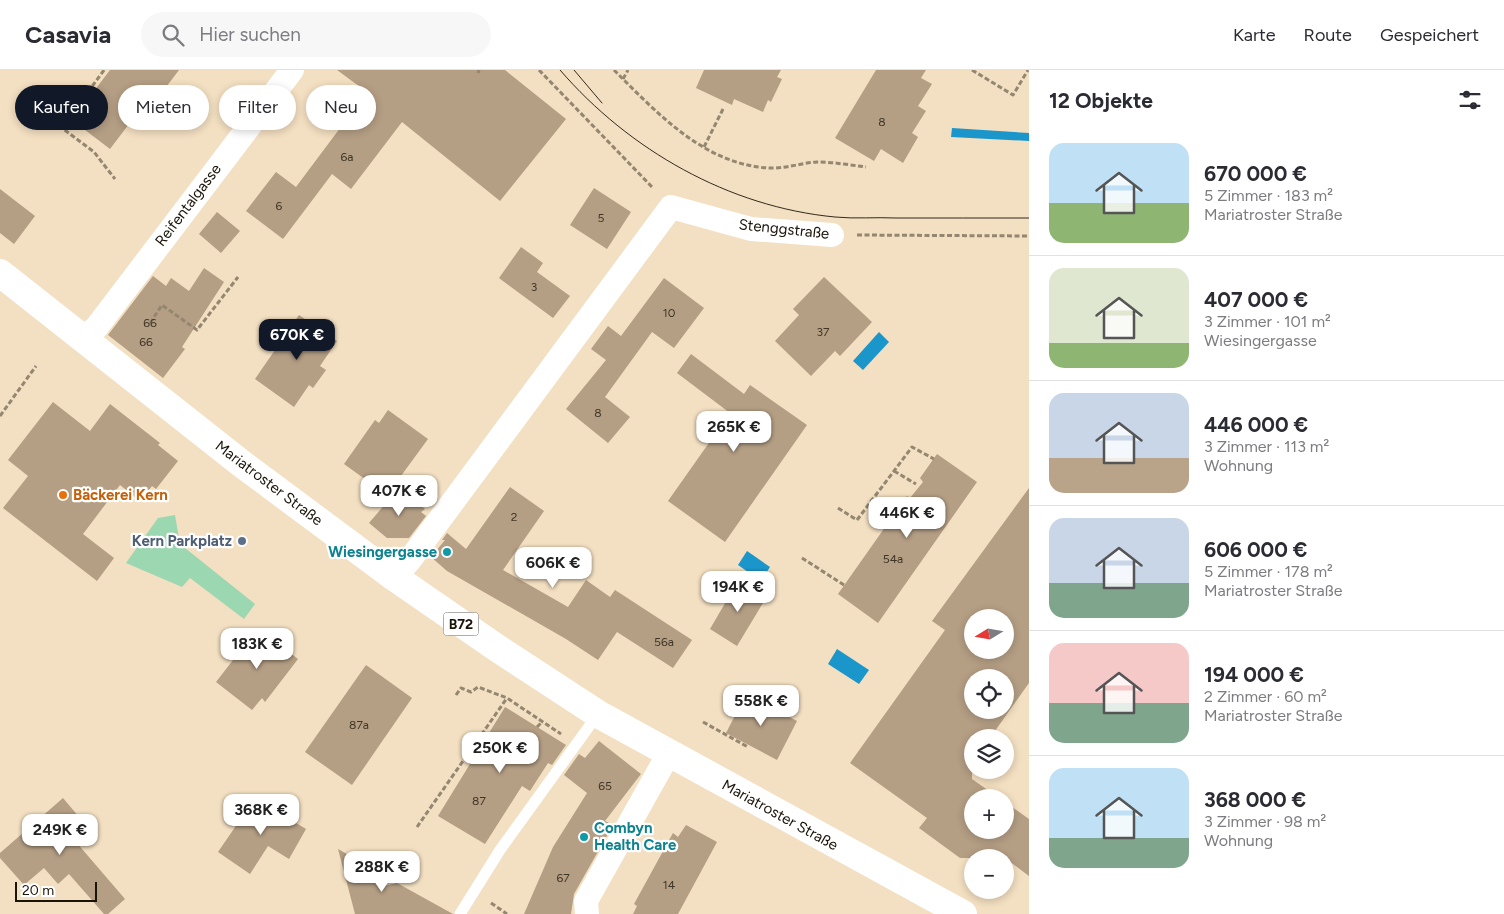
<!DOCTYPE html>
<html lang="de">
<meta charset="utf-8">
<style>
:root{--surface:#fff;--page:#f7f7f7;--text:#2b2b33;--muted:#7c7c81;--line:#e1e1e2;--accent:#111827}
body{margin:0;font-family:Figtree,sans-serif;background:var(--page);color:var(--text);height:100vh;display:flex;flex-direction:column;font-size:19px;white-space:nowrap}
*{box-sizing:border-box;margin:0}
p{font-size:16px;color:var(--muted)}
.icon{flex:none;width:28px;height:28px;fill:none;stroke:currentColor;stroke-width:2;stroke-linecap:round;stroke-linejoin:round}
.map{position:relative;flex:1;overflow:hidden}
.sheet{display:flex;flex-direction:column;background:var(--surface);width:475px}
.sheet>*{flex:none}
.hud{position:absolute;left:15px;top:15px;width:475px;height:45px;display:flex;gap:10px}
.needle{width:32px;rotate:259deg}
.buttons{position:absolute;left:964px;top:539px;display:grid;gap:10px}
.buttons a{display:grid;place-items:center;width:50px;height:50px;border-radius:50%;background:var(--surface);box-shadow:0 2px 8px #0003;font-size:25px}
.scale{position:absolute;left:15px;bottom:12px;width:82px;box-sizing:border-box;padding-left:5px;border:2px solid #1a1308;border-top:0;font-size:14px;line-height:18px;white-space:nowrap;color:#1a1308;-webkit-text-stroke:4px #fff;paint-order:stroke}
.price{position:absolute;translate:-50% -42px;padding:0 11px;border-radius:10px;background:#fff;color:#222;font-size:16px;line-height:32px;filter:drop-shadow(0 1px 2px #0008)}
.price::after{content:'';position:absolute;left:50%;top:30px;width:15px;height:11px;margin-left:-8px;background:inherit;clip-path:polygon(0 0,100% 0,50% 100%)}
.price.on{background:var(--accent);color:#fff}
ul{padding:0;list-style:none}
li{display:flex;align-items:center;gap:15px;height:125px;padding:0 20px}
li+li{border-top:1px solid var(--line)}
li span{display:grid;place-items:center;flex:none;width:140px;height:100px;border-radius:15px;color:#555}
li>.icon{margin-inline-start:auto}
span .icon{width:60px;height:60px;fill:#fffc;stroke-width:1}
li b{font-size:21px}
h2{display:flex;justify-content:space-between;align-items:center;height:60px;padding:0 20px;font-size:21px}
.pill{padding:0 18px;border-radius:22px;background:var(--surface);box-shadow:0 2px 8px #0003;font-size:18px;line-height:45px}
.pill.on{background:var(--accent);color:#fff}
header{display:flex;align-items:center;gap:30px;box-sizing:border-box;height:70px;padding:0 25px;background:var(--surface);border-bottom:1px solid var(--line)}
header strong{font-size:24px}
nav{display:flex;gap:28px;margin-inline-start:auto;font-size:18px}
.search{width:350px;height:45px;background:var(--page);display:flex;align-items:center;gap:12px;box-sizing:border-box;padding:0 18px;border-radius:28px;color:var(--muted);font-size:19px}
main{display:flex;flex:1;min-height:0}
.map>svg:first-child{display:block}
</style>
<header>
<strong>Casavia</strong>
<div class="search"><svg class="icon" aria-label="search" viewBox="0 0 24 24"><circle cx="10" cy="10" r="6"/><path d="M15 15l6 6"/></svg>Hier suchen</div>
<nav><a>Karte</a><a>Route</a><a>Gespeichert</a></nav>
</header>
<main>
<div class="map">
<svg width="1029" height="844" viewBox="0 0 1029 844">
<rect width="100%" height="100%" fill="#f3dfc1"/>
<!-- green -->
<polygon fill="#9bd7b0" points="175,445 180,474 255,534 244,549 190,508 182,517 126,493 158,448"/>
<!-- water -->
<g fill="#1b96cb">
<polygon points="952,58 1029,63 1029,71 951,67"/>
<polygon points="879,262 889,272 863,300 853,291"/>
<polygon points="747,481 770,497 761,511 738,495"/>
<polygon points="837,579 869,600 859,614 828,594"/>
</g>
<!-- building -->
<g fill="#b49e84" fill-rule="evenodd">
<polygon points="110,0 179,0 154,33 148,29 110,79 72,50"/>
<polygon points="337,0 505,0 566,49 500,131 402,52 351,119 332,104 283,169 246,141 276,102 296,117 367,22"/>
<polygon points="704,0 781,0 777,7 782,9 771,32 768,30 763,42 734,29 732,35 696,18"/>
<polygon points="876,0 926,0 921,8 932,14 918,36 926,41 912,63 918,67 903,93 881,79 874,91 835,68"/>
<polygon points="594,118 631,142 607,179 570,155"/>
<polygon points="0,119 35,146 14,174 0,163"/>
<polygon points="217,142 240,161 221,183 199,164"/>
<polygon points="521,177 543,193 537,202 570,226 553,248 499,208"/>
<polygon points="204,198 224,212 182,277 185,279 163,308 108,265 153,206 166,216 171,208 189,221"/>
<polygon points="824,207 872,252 840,286 835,281 811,306 775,271 799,245 793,239"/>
<polygon points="664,208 704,238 674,278 652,262 605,327 630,347 608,373 566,339 606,290 591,279 608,256 621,266"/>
<polygon points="299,245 337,271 320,296 326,300 313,318 309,315 294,337 255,309"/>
<polygon points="691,284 744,324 750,315 807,355 725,472 668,431 730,343 677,303"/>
<polygon points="53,332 90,361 110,334 160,373 158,375 178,391 156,419 152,416 140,431 120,415 83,464 114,488 97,511 3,438 28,406 8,390"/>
<polygon points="388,340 428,369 387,425 344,394 375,350 379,353"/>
<polygon points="937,384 977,412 878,553 838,524 907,426 910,428 923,412 920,408"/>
<polygon points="510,417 544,441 503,500 568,537 586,510 610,527 615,520 692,570 673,598 617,562 598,590 566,569 447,501 431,487 445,470 442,470 447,463 466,479"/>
<path d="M1029 418V613L990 668H972V709L999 728H972V760H1005V732L1029 749V806L1005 788H960L919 758 927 748 850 693 945 560 932 551ZM972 548H1005V580H972ZM972 608H1005V640H972Z"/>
<polygon points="398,419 425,439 421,442 426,446 409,468 387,468 369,453"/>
<polygon points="738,511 766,528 737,576 710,559"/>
<polygon points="258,558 298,589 265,632 262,628 252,640 216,612"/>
<polygon points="366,595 412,628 352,715 305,682"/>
<polygon points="746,624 797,651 777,690 726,663"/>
<polygon points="505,637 566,675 552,695 548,693 530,721 522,716 485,774 438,746"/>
<polygon points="599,671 641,704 605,751 613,755 574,824 571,844 524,844 553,777 587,723 564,705 579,684 585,688"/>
<polygon points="63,728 90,760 76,772 125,829 108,844 104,844 69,804 58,814 44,798 24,815 0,788 0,783"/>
<polygon points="255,728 306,759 289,789 268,776 250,804 218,782"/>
<polygon points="686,755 717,772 678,844 633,844 637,836 634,834 673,763 678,767"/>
<polygon points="338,779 381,803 384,816 397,813 453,844 355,844"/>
</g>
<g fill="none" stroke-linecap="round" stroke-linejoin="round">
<!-- path -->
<g stroke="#948670" stroke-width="3" stroke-dasharray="5 2.5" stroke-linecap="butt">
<polyline points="104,0 62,58 94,82 115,109"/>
<polyline points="539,0 653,118"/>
<path d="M614 0C657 43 704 94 768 98 784 99 801 93 817 92 833 92 850 95 866 97"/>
<polyline points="972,0 1013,25 1028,0"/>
<polyline points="478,3 479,0"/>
<polyline points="623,9 628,0"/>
<polyline points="704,77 724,37"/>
<polyline points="857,165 1029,166"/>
<polyline points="150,253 162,235 197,260 238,207"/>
<polyline points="0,346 36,296"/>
<polyline points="894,401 916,414"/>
<polyline points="838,438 857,450 912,377 934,389"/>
<polyline points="802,488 844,515"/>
<polyline points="456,625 461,618 471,622 478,617 507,628 561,664"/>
<polyline points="703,652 748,677"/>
<polyline points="537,657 542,652"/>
<polyline points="474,676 479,679"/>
<polyline points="417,757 507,628"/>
<polyline points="491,833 507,844"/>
</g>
<!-- lane -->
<polyline stroke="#fff" stroke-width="11" points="460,844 500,780 598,644"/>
<!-- street -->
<g stroke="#fff" stroke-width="24">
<polyline points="82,268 96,258 292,0"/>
<polyline points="394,507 409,491 671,137 751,159 832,165"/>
<polyline points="587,844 586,831 669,683"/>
</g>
<!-- primary -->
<polyline stroke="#fff" stroke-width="28" points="0,203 242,394 394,507 497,578 598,644 963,844"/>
<!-- tram -->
<g stroke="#32291c" stroke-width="1">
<path d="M560 0C629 80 729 137 835 147 855 149 876 147 896 148 940 148 985 148 1029 148"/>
<polyline points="574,0 602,33"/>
</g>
</g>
<!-- markers -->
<circle fill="#e8710a" stroke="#fff" stroke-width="2" cx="63" cy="425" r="5"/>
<circle fill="#5c6f8a" stroke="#fff" stroke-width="2" cx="242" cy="471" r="5"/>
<g fill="#0f9aa8" stroke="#fff" stroke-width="2">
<circle cx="447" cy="482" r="5"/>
<circle cx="584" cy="767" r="5"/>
</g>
<g text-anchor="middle" stroke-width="4.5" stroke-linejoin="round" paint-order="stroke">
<!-- number labels -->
<g font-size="12" fill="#403627">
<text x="882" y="56">8</text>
<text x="347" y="91">6a</text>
<text x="279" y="140">6</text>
<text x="601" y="152">5</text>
<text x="534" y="221">3</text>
<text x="669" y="247">10</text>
<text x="150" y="257">66</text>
<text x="823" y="266">37</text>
<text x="146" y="276">66</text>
<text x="598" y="347">8</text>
<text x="514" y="451">2</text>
<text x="893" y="493">54a</text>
<text x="664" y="576">56a</text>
<text x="359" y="659">87a</text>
<text x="605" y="720">65</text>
<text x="479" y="735">87</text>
<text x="563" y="812">67</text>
<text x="669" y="819">14</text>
</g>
<!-- shield labels -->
<rect fill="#fff" stroke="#5f5a52" stroke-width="1" x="443.5" y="542.5" width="35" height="23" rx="4"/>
<g font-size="14" font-weight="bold" fill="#1a1308">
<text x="461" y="559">B72</text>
</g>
<!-- street labels -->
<g font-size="15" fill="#1a1308" stroke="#fff">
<text transform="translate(188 135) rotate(-53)" y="5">Reifentalgasse</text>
<text transform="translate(784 159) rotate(6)" y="5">Stenggstraße</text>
<text transform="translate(269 413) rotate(37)" y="5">Mariatroster Straße</text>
<text transform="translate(780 745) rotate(29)" y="5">Mariatroster Straße</text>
</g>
<!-- food labels -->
<g font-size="15" font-weight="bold" fill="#c56008" stroke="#fff" text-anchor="start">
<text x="73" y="430">Bäckerei Kern</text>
</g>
<!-- service labels -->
<g font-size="15" font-weight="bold" fill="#4e5e75" stroke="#fff" text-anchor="end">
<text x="232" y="476">Kern Parkplatz</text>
</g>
<!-- culture labels -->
<g font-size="15" font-weight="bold" fill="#0d838f" stroke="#fff" text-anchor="end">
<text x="437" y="487">Wiesingergasse</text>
<text x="594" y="763" text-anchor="start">Combyn<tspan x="594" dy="17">Health Care</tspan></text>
</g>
</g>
</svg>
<div class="buttons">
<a><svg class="needle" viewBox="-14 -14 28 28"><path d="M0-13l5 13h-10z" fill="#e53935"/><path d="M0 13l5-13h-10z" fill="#7c7c81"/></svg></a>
<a><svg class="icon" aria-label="locate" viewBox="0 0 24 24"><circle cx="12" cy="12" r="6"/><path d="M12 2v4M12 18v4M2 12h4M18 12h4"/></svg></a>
<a><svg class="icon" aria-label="layers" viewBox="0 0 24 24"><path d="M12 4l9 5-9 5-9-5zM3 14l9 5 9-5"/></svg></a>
<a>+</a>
<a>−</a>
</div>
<div class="scale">20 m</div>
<b class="price on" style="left:297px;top:291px">670K €</b>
<b class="price" style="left:734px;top:383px">265K €</b>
<b class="price" style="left:399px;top:447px">407K €</b>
<b class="price" style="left:907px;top:469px">446K €</b>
<b class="price" style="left:553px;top:519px">606K €</b>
<b class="price" style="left:738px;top:543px">194K €</b>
<b class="price" style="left:257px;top:600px">183K €</b>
<b class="price" style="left:761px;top:657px">558K €</b>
<b class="price" style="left:500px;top:704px">250K €</b>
<b class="price" style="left:261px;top:766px">368K €</b>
<b class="price" style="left:60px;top:786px">249K €</b>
<b class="price" style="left:382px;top:823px">288K €</b>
<div class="hud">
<a class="pill on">Kaufen</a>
<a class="pill">Mieten</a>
<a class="pill">Filter</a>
<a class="pill">Neu</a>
</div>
</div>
<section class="sheet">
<h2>12 Objekte<svg class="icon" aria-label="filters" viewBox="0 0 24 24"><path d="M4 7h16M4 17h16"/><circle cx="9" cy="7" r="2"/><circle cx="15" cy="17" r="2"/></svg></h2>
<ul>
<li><span style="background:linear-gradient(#bfe0f5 60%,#8fb573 0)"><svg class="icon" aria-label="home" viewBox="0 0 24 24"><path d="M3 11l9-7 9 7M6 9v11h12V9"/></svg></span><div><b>670 000 €</b><p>5 Zimmer · 183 m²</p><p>Mariatroster Straße</p></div></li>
<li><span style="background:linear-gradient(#dfe7d0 75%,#8fb573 0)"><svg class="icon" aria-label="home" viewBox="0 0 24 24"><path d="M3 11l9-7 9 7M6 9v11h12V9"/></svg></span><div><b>407 000 €</b><p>3 Zimmer · 101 m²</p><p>Wiesingergasse</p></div></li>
<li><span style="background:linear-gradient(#c9d6e8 65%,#b9a48a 0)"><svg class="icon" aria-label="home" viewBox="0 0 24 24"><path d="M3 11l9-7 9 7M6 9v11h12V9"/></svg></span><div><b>446 000 €</b><p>3 Zimmer · 113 m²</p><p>Wohnung</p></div></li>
<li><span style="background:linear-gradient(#c9d6e8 65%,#7fa58c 0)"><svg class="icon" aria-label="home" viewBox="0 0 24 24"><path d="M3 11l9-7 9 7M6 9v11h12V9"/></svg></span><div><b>606 000 €</b><p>5 Zimmer · 178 m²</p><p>Mariatroster Straße</p></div></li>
<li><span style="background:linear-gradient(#f6c9c9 60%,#7fa58c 0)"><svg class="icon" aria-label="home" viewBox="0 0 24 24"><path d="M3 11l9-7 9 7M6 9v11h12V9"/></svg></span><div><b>194 000 €</b><p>2 Zimmer · 60 m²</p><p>Mariatroster Straße</p></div></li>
<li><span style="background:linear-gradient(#bfe0f5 70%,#7fa58c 0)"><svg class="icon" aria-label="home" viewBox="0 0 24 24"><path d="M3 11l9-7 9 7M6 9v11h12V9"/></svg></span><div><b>368 000 €</b><p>3 Zimmer · 98 m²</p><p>Wohnung</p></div></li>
</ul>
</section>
</main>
